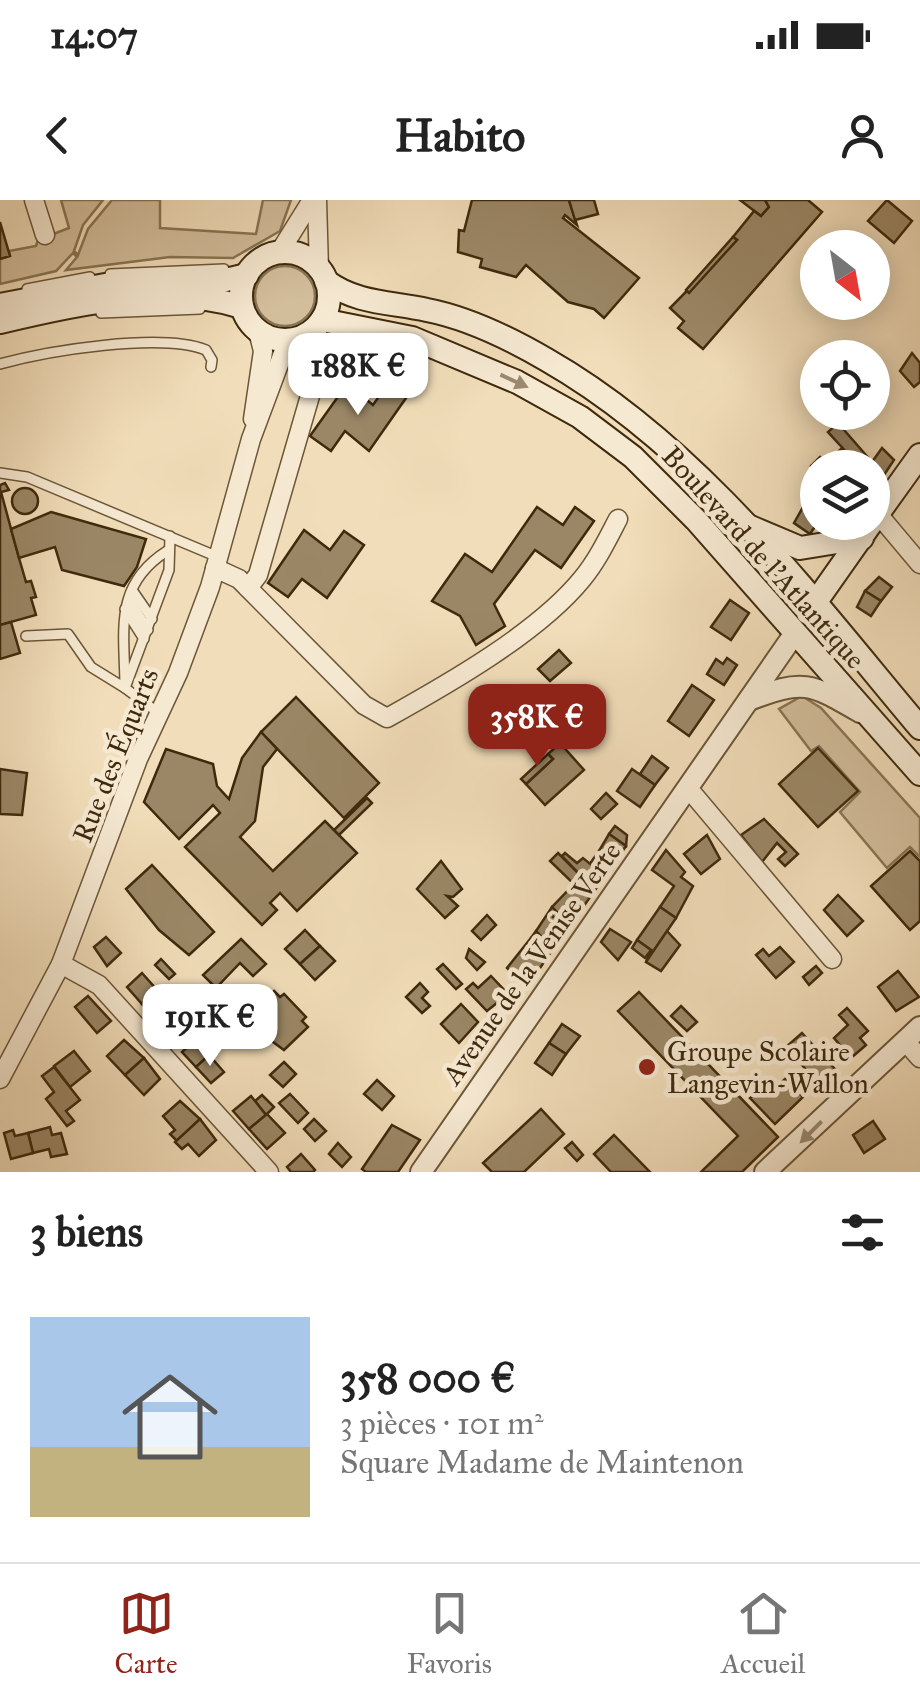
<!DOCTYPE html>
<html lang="fr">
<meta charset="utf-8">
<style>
:root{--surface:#fff;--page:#f2f2f2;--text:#222;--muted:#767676;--line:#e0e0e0;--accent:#8f2418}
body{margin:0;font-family:"IM FELL Great Primer",serif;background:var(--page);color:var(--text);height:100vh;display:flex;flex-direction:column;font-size:38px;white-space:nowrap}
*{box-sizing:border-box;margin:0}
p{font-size:32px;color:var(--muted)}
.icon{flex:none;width:55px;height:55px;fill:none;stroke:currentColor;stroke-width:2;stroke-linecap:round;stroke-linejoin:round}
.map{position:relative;height:972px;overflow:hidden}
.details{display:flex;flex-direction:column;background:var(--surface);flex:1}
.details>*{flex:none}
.needle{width:65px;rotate:149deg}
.fabs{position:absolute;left:800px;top:30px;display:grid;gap:20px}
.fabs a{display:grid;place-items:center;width:90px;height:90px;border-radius:50%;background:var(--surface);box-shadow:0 5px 25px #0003;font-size:50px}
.price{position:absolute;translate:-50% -85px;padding:0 22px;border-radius:20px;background:#fff;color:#222;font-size:32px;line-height:65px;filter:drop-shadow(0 2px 5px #0008)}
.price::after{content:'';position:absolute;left:50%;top:60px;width:30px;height:22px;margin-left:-15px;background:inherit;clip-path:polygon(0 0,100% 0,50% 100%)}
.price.on{background:var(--accent);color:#fff}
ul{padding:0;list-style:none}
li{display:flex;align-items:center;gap:30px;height:250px;padding:0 30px}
li span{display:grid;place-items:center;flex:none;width:280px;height:200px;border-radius:0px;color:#555}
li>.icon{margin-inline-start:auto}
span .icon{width:120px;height:120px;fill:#fffc;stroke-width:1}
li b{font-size:42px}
h2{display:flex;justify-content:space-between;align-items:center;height:120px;padding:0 30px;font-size:42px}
.status{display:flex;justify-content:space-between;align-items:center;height:70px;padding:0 50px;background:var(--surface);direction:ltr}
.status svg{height:28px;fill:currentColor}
header{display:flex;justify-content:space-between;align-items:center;height:130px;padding:0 30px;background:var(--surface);font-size:45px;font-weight:700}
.tab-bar{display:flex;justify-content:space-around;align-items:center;height:140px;border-top:2px solid var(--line);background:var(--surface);font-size:28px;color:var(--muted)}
.tab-bar a{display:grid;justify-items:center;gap:5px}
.tab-bar .on{color:var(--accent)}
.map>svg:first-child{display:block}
</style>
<div class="status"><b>14:07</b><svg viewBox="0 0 49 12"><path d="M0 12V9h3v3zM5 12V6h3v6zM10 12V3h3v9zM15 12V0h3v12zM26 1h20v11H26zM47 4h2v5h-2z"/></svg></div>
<header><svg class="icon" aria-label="back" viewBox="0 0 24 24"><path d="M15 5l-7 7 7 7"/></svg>Habito<svg class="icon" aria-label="person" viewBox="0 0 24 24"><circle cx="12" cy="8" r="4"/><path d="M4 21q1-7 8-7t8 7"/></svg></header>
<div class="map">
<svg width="920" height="972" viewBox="0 0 920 972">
<rect width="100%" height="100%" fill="#f1ddb9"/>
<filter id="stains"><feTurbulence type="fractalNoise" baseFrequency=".002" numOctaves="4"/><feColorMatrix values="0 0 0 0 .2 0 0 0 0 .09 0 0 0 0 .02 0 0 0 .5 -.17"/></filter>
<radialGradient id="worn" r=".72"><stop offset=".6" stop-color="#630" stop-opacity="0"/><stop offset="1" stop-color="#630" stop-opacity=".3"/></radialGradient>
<!-- green -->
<g fill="#d3be9c" stroke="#887454" stroke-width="2.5">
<polygon points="61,0 103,0 83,25 74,51 78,55 88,29 112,0 160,0 160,28 256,34 263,0 291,0 280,31 233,58 170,57 66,70 77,57 73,53 56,71 0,84 0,59 10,56 9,51 36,46 38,40 69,28"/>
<circle cx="285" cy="96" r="30"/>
<polygon points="802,496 821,508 920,618 920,657 910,647 887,668 840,612 860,592 819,546 811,551 779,509"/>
</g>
<!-- building -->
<g fill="#9b8766" stroke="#3e290d" stroke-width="2.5">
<polygon points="472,0 569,0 577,25 565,15 563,18 639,78 604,118 594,109 568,102 526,65 516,77 480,67 482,59 458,52 459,30 464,31"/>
<polygon points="569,0 594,0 598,14 575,20"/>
<polygon points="740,0 765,0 769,7 761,16"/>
<polygon points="765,0 808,0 822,12 703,149 678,128 684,121 670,108 737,40 733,37 754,11 761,16 769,7"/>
<polygon points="887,0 912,21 894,43 868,21"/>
<polygon points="0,22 10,56 0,59"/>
<polygon points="733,37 737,40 689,93 686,90"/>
<polygon points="912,153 920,163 920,182 914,187 900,171"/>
<polygon points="815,163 818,166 818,187 804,177"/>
<polygon points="347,184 373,205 387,185 406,198 369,251 345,231 331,251 310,236"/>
<polygon points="838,223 872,262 882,248 894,260 878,284 872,268 861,268 828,232"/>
<polygon points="842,248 857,268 818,268 818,273 811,266 820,257 826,263"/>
<polygon points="5,283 9,290 1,292 19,358 26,382 31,381 36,397 31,398 36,415 0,425 0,285"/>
<circle cx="25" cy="301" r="13"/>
<polygon points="807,300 818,307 818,322 810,334 794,323"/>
<polygon points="537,307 563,325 575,307 594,321 561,368 535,350 494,404 505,426 476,445 460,416 432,401 465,354 492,372"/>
<polygon points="51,312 146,339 137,367 124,386 62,370 55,347 19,358 11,329"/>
<polygon points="304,330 330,350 344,331 364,345 327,398 302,379 288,397 268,383"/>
<polygon points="879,377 892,387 881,401 865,391"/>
<polygon points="865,391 881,401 871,416 857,407"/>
<polygon points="730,400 749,413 731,440 711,427"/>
<polygon points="11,422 20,453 0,459 0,425"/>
<polygon points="559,450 571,463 550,481 538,469"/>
<polygon points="727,458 737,465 724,485 707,474 716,459 723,464"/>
<polygon points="692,485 714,500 689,536 668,521"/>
<polygon points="296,497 379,583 344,618 261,532"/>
<polygon points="261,532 277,549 263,567 255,621 240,637 273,671 325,621 357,653 297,711 280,693 270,703 277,710 262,725 185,647 220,613 213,605 179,639 144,602 166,549 213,564 217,586 229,599 242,558"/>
<polygon points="560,543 584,570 545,605 526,584 553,559 548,554"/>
<polygon points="818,548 858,591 818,627 779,584"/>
<polygon points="548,554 553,559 526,584 521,579"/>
<polygon points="652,556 668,568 655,585 640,574"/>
<polygon points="0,569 27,573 22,615 0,614"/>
<polygon points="632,569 655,585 640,607 617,591"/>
<polygon points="606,593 617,604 601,619 591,609"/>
<polygon points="367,598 372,603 339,635 334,630"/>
<polygon points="764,619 798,654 785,666 778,659 786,652 777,643 762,662 741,635"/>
<polygon points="615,626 627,635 626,646 609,634"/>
<polygon points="609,634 626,646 615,662 599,651"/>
<polygon points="707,635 720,659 701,674 684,654"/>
<polygon points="666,650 685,672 681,677 693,686 676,718 660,707 674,686 652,670"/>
<polygon points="599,651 615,662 605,676 589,665"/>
<polygon points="910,651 920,661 920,721 910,730 871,686"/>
<polygon points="558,653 595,690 570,726 552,707 574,684 550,661"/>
<polygon points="565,653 577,663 583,658 605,676 595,690 562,656"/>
<polygon points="441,661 462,689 453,697 447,696 458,706 445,718 417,689"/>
<polygon points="152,665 214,732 189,755 159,730 126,689"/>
<polygon points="838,695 863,721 847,736 824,710"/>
<polygon points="552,707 570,726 553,749 536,731"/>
<polygon points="660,707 676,718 646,762 651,750 637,740"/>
<polygon points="487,715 496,725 481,740 472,731"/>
<polygon points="610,729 631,742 618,760 601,742"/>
<polygon points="305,730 320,746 300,764 285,749"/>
<polygon points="536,731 553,749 548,756 531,738"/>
<polygon points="667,731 680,745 661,771 646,762"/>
<polygon points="106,737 121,753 107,766 94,747"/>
<polygon points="531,738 548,756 527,788 507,768"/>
<polygon points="241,739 266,764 253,776 240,763 216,788 203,775"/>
<polygon points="637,740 651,750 645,758 632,748"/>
<polygon points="320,746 335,761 315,780 300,764"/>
<polygon points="780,747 794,762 776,778 756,755 763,749 769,756"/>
<polygon points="469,749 485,762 477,770 466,758"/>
<polygon points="161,759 175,774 169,779 155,765"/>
<polygon points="443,764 462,784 456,789 437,769"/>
<polygon points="816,766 822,773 809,785 803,777"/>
<polygon points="898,771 919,797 896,811 878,787"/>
<polygon points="142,773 157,790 142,804 127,787"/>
<polygon points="491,776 508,794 487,811 466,789 473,783 478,788"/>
<polygon points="420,783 428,792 422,798 430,806 422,813 406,797"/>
<polygon points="157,790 173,807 158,821 142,804"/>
<polygon points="274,791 280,797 284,794 306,817 302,821 308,827 284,850 257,830 261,826 250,815"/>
<polygon points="639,792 778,937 742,972 701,972 738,936 618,811"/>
<polygon points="88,796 111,821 97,833 75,807"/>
<polygon points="204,804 218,819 206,830 192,816"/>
<polygon points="461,804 478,822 459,843 441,824"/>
<polygon points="681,806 697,822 687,831 671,816"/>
<polygon points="847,808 868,831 860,838 866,845 851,858 834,838 848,825 839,815"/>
<polygon points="562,824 580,836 566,854 549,843"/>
<polygon points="802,833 835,869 818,883 786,847"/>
<polygon points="199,836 213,852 196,867 182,852"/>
<polygon points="124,840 144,858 125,875 107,856"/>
<polygon points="549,843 566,854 552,875 535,863"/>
<polygon points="74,851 90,871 70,887 54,866"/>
<polygon points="209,855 224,872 211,883 196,867"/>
<polygon points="144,858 160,879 144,895 125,875"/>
<polygon points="284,862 296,874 283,887 270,875"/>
<polygon points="54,867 80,900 66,911 74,921 67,926 46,899 54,892 42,876"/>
<polygon points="785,879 803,897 775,924 750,898 760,889 767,896"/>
<polygon points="377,880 394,896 382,910 364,894"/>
<polygon points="290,894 308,913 298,923 279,903"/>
<polygon points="262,895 274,907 266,915 255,901"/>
<polygon points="251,896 266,915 249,929 233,911"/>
<polygon points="180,901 200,919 177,941 170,934 175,930 163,916"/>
<polygon points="541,909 564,934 524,972 492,972 483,963"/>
<polygon points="267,914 285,933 267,949 249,929"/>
<polygon points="200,919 216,940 199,956 188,944 182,949 175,942"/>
<polygon points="314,919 326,931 315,941 304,929"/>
<polygon points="873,921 885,939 864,953 853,935"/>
<polygon points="392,925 420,940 398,972 366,972 362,969"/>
<polygon points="50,927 52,935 61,933 67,954 51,957 49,949 33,953 28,933"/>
<polygon points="13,930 15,936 28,933 33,953 11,959 4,933"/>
<polygon points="614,935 650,972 611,972 594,954"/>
<polygon points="572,942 583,955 577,961 565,948"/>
<polygon points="338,943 351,957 342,967 329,954"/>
<polygon points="301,954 315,970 313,972 291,972 287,967"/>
</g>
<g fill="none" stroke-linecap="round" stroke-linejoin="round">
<!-- service casing -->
<g stroke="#6b5638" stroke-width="12">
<g id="service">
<polyline points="110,74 224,69"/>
<polyline points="27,89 90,77"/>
<polyline points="101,113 200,109"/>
<path d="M0 164C47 151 161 132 206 150L212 160 211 167"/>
<polyline points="0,273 27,277 218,357"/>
<polyline points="132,390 152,419"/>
<polyline points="129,400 148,430"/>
<polyline points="125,409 144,439"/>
<path d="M26 436 68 434 91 467 125 488C125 433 112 386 167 351"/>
<polyline points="160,514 125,488 169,370 170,336"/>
</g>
</g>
<!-- minor casing -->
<g stroke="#6b5638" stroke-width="21">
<g id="minor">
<polyline points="34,0 45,35"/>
<polyline points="317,0 319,69"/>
<polyline points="279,53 312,0"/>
<polyline points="253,219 263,151 258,131"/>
<polyline points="878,314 920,364"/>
<path d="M215 368 239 379 364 505 387 518C448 484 538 433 582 379 597 361 607 340 618 319"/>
<polyline points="248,388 258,375 312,189"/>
<polyline points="688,588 832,759"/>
<polyline points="61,764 99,785 269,972"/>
<polyline points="906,842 920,858"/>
<polyline points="0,879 61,764 138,559 178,473 210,387 251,239 288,140"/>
</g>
</g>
<!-- tertiary casing -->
<g stroke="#6b5638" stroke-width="24">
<g id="tertiary">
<path d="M749 500C804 479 810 483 860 512"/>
<polyline points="421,972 795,433"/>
<polyline points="765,972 920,827"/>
</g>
</g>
<!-- secondary casing -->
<g stroke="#3e290d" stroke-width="26">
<g id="secondary">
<circle cx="285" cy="96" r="44"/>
<path d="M326 81C357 104 391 102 427 110 468 118 511 139 547 160 699 247 809 396 920 528"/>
<polyline points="0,105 105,85 217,82 247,75"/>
<polyline points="322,120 412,138 517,182 580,217 633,257 696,320 920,574"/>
<path d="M0 122C75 104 167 83 242 107"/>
<polyline points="872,322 920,255"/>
<polyline points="748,326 800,348 862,338"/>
<polyline points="808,413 872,322"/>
</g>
</g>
<!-- service -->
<use href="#service" stroke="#f6e9d2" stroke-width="9"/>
<!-- minor -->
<use href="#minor" stroke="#f6e9d2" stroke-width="18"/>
<!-- tertiary -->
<use href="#tertiary" stroke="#f6e9d2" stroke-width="20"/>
<!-- secondary -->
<use href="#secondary" stroke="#f6e9d2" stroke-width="22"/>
</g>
<!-- one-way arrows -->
<defs><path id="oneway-solid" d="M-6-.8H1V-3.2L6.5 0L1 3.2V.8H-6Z" transform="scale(2.5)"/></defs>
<g fill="#9a8970">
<use href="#oneway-solid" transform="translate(514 181) rotate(25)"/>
<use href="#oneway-solid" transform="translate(811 932) rotate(135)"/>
</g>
<!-- markers -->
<circle fill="#8f2418" stroke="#f6e9d2" stroke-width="4" cx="647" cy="867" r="10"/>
<g text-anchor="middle" stroke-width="9" stroke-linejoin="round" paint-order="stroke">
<!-- street labels -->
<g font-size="28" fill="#3e290d" stroke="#f6e9d2">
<text transform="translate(764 357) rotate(48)" y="10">Boulevard de l'Atlantique</text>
<text transform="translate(115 555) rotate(-68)" y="10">Rue des Équarts</text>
<text transform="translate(531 763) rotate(-55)" y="10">Avenue de la Venise Verte</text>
</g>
<!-- poi labels -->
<g font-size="28" fill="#3e290d" stroke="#f6e9d2" text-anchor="start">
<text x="667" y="861">Groupe Scolaire<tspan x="667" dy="32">Langevin-Wallon</tspan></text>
</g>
</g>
<rect width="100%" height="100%" filter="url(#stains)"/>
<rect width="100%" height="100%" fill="url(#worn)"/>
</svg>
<div class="fabs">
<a><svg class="needle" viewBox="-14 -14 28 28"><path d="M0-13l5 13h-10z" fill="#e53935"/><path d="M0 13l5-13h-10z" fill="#767676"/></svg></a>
<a><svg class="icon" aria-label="locate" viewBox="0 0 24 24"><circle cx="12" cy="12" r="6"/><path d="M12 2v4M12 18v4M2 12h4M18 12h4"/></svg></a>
<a><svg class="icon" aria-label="layers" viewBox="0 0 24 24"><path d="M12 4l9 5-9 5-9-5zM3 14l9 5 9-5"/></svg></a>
</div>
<b class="price" style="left:358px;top:218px">188K €</b>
<b class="price on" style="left:537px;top:569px">358K €</b>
<b class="price" style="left:210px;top:869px">191K €</b>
</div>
<section class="details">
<h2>3 biens<svg class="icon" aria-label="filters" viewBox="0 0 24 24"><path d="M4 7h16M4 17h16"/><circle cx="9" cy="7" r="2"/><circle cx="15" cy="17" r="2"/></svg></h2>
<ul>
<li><span style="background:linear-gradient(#a9c7e8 65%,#c2b280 0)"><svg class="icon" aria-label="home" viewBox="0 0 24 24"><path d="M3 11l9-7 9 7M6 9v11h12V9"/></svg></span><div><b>358 000 €</b><p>3 pièces · 101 m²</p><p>Square Madame de Maintenon</p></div></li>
</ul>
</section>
<nav class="tab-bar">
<a class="on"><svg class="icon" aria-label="map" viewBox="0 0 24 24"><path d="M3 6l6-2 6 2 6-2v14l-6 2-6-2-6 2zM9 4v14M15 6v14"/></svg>Carte</a>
<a><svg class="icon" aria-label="saved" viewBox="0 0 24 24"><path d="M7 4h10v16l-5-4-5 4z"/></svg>Favoris</a>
<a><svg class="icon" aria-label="home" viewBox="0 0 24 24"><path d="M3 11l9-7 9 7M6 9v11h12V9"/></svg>Accueil</a>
</nav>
